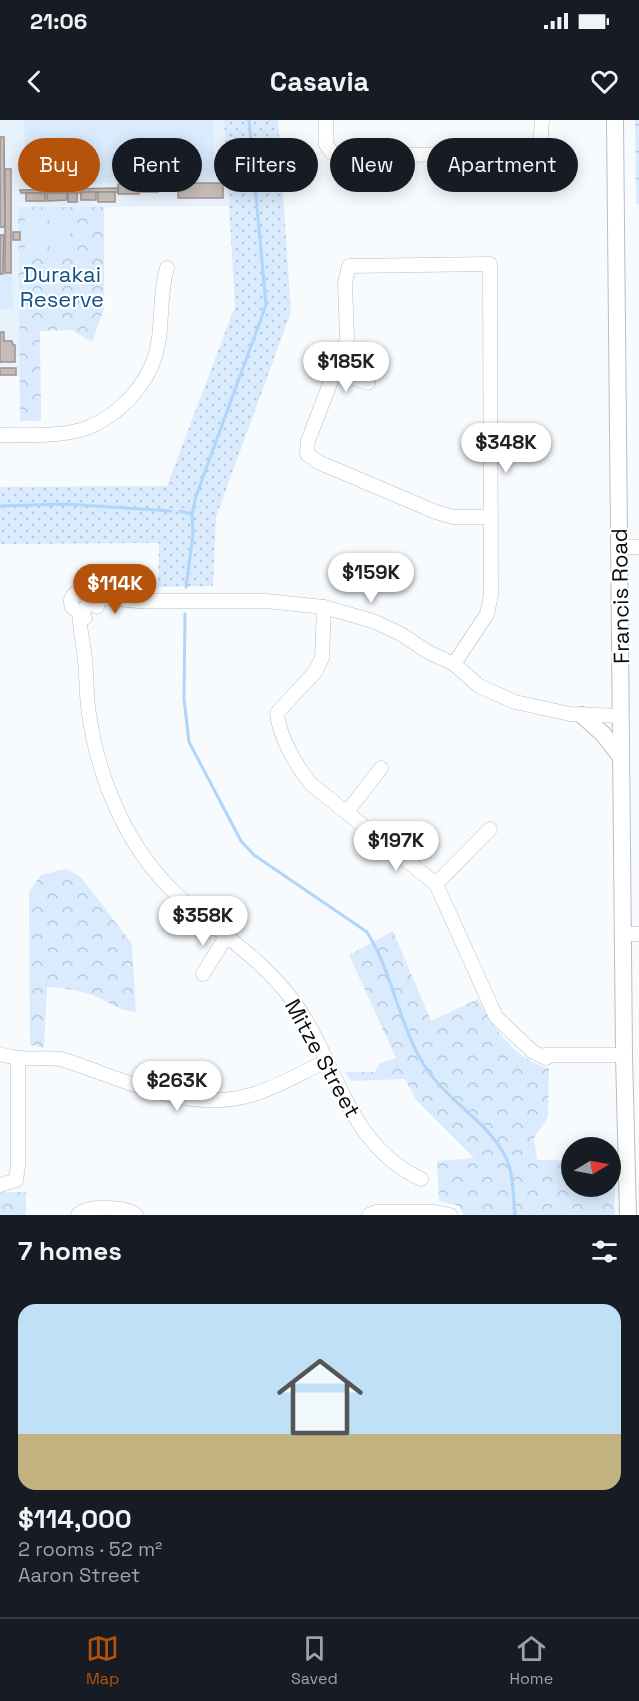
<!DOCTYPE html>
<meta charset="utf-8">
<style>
:root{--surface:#171b24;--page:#20242c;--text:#f1f3f6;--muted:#9ea1a6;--line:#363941;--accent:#b45309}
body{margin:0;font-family:"Space Grotesk",sans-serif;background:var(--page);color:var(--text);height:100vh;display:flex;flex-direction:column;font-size:22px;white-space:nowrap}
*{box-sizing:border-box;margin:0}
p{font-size:20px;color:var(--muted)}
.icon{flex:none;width:33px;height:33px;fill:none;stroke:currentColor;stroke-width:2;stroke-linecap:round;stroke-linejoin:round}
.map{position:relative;height:1095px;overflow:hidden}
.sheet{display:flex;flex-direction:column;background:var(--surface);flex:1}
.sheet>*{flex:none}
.guide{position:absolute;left:18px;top:18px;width:603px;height:54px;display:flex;gap:12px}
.needle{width:39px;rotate:80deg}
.tools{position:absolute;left:561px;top:1017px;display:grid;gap:12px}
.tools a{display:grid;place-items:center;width:60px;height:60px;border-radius:50%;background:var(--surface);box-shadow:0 3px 15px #0003;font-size:30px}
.price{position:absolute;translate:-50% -51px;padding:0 14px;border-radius:21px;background:#fff;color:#222;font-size:20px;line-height:39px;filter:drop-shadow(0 2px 3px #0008)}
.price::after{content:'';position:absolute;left:50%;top:36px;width:18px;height:14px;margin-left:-9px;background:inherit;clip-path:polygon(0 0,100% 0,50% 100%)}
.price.selected{background:var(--accent);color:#fff}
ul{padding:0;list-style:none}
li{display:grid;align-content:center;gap:12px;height:318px;padding:0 18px}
li span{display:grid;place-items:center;height:186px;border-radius:18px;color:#555}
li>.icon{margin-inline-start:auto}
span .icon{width:108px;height:108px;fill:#fffc;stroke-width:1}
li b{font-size:26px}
h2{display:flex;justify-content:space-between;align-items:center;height:72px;padding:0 18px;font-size:26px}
.tag{padding:0 21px;border-radius:27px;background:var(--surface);box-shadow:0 3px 15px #0003;font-size:21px;line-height:54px}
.tag.selected{background:var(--accent);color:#fff}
.status{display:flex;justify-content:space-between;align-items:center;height:42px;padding:0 30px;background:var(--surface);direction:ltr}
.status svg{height:16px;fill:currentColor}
header{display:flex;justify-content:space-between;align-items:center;height:78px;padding:0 18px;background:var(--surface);font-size:27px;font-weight:700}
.tab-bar{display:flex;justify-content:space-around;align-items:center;height:84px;border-top:2px solid var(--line);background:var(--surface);font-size:16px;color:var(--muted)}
.tab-bar a{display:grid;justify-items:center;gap:3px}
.tab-bar .selected{color:var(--accent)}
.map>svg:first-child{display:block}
</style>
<div class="status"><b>21:06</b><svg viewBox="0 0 49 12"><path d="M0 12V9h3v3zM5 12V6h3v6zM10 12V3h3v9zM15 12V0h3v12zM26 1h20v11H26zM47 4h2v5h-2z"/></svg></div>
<header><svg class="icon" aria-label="back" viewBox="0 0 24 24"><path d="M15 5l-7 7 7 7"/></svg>Casavia<svg class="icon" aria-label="heart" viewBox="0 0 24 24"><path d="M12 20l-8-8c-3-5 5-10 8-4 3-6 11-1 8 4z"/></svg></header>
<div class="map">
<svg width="639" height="1095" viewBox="0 0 639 1095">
<defs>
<pattern id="grass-dots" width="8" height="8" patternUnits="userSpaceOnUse" patternTransform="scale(1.5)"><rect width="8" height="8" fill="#d9ebfd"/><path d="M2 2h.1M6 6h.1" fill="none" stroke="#b9c8d8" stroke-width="1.8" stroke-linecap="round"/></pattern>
<pattern id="forest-crowns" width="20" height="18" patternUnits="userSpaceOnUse" patternTransform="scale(1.5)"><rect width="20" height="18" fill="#d9ebfd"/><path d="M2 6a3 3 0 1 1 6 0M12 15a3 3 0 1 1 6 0" fill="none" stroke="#b9c8d8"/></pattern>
</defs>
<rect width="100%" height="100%" fill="#f8fbfe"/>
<!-- built -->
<polygon fill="#e8f2fd" points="0,0 224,0 229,86 18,88 20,256 0,256"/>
<!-- grass -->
<polygon fill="url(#grass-dots)" points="224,0 278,0 291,192 216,397 213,466 158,467 159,423 0,424 0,367 167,366 235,186"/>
<!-- forest -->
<g fill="url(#forest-crowns)">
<polygon points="635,0 639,0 639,84 636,84"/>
<polygon points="18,87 104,87 104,189 92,222 71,210 40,211 41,301 20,301"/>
<path d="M66 749 81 757 132 824 136 892C119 891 112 884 97 877 82 870 64 868 47 867L44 928 30 925 29 771 41 755Z"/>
<path d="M393 811 431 901 478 879C492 907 517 941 549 948L548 997 534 1018 537 1040H571L572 1066H610L611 1055 615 1065V1095H464L459 1086 439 1081 437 1041 474 1038 416 980 405 959 351 961 345 952H375L380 943 396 938 349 835Z"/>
<rect x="0" y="1072" width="26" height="23"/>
</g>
<!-- pitch -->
<g fill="#d9ebfd">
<polygon points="24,0 213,0 214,61 26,65"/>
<polygon points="25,92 45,93 45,135 25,135"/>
<polygon points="49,93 70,93 70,135 50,135"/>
<polygon points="12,154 13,189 0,190 0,155"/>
</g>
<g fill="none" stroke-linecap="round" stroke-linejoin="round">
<!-- stream -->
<g stroke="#b0d5fb" stroke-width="3">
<polyline points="0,386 66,384 171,391"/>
<polyline points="180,391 192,394"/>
<polyline points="186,467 193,414 192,394 196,376 266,185 249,0"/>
<path d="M185 494 184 579 189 622 241 721 254 735 367 812C394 855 399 909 428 951 449 982 492 1005 507 1040 514 1056 513 1078 515 1095"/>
</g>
</g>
<!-- building -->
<g fill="#c5bbb7" stroke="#9c928f" stroke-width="1.5">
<polygon points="0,17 4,17 5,107 0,107"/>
<rect x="5" y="49" width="6" height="104"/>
<rect x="178" y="63" width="45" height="15"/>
<rect x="118" y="64" width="21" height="10"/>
<polygon points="140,64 157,64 158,72 140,72"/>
<polygon points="118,68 118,72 77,73 21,73 20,70"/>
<rect x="81" y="72" width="15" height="8"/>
<rect x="98" y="72" width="17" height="10"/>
<rect x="26" y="73" width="19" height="8"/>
<polygon points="47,73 67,73 67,80 47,81"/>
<rect x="68" y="73" width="9" height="9"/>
<rect x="13" y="112" width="7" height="8"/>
<polygon points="0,115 4,115 3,154 0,154"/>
<polygon points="0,212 4,212 4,221 12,221 13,225 15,225 15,242 0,242"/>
<rect x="0" y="248" width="16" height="7"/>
</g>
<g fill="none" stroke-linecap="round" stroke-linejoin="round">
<!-- minor casing -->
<g stroke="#b7bec5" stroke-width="15">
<g id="minor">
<polyline points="326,0 326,24 332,33 345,36 533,33 540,27 542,0"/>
<polyline points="335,252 368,263"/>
<path d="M0 315C26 315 61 317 87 308 118 296 147 266 156 233 164 205 158 178 167 148"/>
<polyline points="620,427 639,427"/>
<path d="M324 487 322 538 315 552 277 593C279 616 296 646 311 664L436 764 496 897 533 932 546 938 545 935H624"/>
<path d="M85 498 72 487C67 473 80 469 91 474L97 487"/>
<polyline points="454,544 487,494 491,475 490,144 349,146 345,163 347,219 308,321 307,334 318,342 436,392 453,397 490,397"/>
<polyline points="347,692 381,648"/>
<polyline points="436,764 490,709"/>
<polyline points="624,814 639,814"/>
<polyline points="203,854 227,815"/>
<path d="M0 934C21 941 39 937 61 939 122 958 185 994 251 975 277 968 302 952 327 941"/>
<path d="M421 1059C346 1024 338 943 294 882 262 838 217 812 177 775 127 728 99 661 89 594 86 576 87 558 85 540 84 525 79 510 80 495L88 484 107 478 138 481H266L324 487 373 501 401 514 428 532 454 544 479 566 515 582 570 594 621 596"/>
<polyline points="0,1065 16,1060 18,1045 18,940"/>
<path d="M78 1095C87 1085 127 1086 136 1095"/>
<polyline points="369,1095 376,1092 435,1092 450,1095"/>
</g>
</g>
<!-- major casing -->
<g stroke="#b7bec5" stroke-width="18">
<g id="major">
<polyline points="615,0 624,935 628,1095"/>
<polyline points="582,595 603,614 621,637"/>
</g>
</g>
<!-- minor -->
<use href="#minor" stroke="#fff" stroke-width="14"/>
<!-- major -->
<use href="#major" stroke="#fff" stroke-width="16"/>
</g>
<g text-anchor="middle" stroke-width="4.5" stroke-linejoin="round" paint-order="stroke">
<!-- park labels -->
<g font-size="22" fill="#0f528a" stroke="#fff">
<text x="62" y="162">Durakai<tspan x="62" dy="25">Reserve</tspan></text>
</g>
<!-- street labels -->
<g font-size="22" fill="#0a0c0e" stroke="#fff">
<text transform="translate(620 476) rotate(-91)" y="8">Francis Road</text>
<text transform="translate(323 938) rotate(61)" y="8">Mitze Street</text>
</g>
</g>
</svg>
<div class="tools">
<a><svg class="needle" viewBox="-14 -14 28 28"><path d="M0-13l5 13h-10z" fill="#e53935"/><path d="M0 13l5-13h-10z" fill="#9ea1a6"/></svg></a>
</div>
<b class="price" style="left:346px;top:273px">$185K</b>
<b class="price" style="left:506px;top:354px">$348K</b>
<b class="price" style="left:371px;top:484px">$159K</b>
<b class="price selected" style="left:115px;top:495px">$114K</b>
<b class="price" style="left:396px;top:752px">$197K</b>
<b class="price" style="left:203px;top:827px">$358K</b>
<b class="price" style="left:177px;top:992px">$263K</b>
<div class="guide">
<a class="tag selected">Buy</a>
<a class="tag">Rent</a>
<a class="tag">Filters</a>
<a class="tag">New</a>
<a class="tag">Apartment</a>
</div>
</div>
<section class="sheet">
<h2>7 homes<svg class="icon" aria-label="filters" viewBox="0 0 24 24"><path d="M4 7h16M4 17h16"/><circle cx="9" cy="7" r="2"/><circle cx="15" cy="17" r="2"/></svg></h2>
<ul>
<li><span style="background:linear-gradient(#bfe0f5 70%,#c2b280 0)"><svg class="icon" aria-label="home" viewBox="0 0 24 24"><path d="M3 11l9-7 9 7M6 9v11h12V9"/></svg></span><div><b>$114,000</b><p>2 rooms · 52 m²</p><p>Aaron Street</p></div></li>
</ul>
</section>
<nav class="tab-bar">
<a class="selected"><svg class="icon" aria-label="map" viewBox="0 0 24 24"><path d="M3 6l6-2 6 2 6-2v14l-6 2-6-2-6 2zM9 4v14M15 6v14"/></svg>Map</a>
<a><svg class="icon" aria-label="saved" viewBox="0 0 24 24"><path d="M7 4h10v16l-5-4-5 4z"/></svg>Saved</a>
<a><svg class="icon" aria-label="home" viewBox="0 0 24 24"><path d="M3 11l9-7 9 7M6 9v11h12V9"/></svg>Home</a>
</nav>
